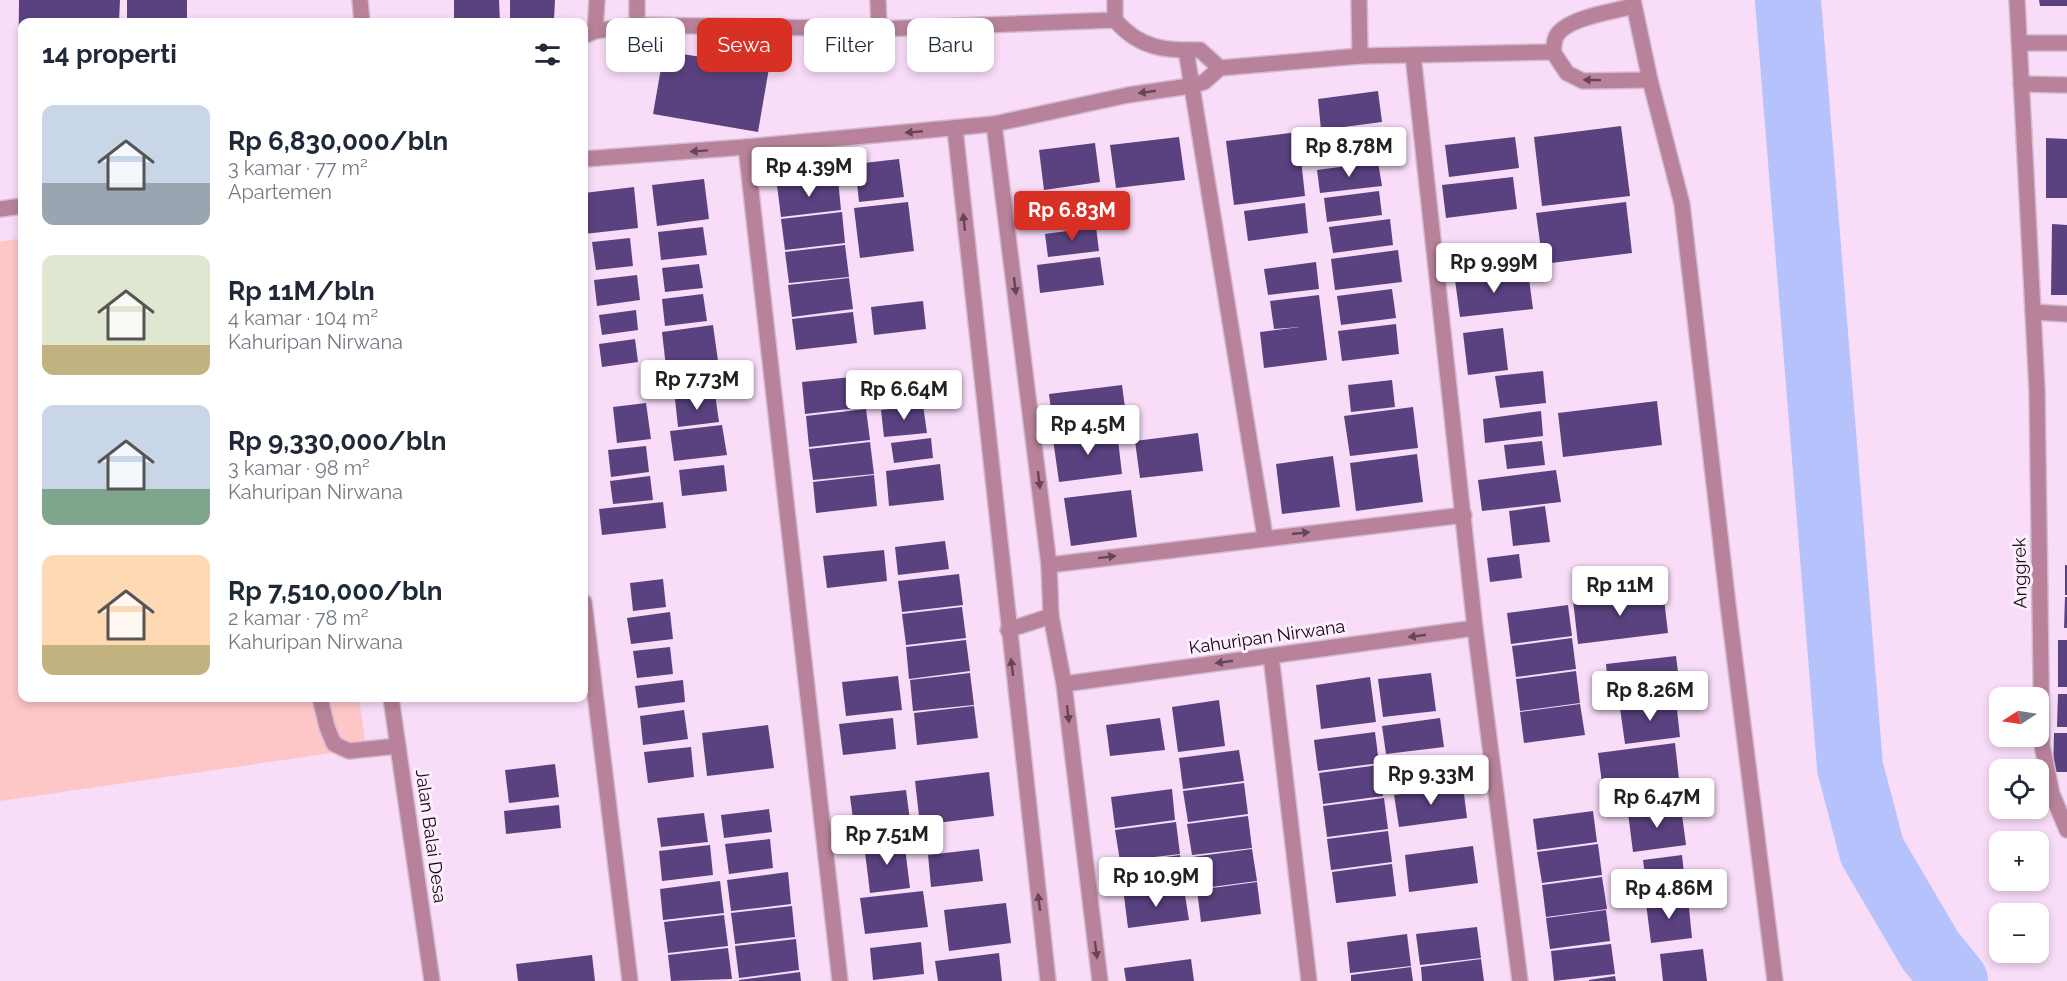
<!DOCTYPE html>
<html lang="id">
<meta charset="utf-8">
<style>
:root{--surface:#fff;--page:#f2f2f3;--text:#1f2937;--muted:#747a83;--accent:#d93025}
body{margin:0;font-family:Raleway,sans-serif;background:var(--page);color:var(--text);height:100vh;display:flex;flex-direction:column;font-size:22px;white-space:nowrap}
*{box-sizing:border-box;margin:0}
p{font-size:20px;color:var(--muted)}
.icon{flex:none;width:33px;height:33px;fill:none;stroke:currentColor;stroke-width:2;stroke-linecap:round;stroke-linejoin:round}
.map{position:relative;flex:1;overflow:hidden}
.sheet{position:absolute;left:18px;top:18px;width:570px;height:684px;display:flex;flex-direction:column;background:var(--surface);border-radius:12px;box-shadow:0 3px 9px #0003}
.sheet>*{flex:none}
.top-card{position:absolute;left:606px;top:18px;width:570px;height:54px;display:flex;gap:12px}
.needle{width:39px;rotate:258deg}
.tools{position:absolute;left:1989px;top:687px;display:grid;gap:12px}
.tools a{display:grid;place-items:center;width:60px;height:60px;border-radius:12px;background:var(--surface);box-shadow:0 3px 9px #0003;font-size:30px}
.price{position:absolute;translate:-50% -51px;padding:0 14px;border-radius:6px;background:#fff;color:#222;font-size:20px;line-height:39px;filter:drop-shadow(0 2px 3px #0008)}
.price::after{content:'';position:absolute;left:50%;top:36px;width:18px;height:14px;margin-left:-9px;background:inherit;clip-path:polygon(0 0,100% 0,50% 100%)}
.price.selected{background:var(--accent);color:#fff}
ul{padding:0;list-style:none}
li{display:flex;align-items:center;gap:18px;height:150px;padding:0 24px}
li span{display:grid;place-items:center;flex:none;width:168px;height:120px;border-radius:12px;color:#555}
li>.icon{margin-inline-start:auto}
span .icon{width:72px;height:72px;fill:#fffc;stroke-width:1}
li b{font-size:26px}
h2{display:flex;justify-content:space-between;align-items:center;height:72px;padding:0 24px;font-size:26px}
.pill{padding:0 21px;border-radius:12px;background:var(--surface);box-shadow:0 3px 9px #0003;font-size:21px;line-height:54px}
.pill.selected{background:var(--accent);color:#fff}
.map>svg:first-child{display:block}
</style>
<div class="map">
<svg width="2067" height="981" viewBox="0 0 2067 981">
<rect width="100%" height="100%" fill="#f8dcf8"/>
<!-- green -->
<polygon fill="#fec6c7" points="22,238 22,698 359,698 366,748 0,801 0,242"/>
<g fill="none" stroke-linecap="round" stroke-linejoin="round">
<!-- river -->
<polyline stroke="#b5c2fb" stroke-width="66" points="1788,0 1850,767 1872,851 1930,950 1955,981"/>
</g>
<!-- building -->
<g fill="#5a4280">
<polygon points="19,0 120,0 119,22 22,22 22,124 18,124"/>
<rect x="127" y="0" width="60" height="22"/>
<polygon points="454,0 499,0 500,22 454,22"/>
<polygon points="510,0 555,0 554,20 510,20"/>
<polygon points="2039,0 2067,0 2067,6 2040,6"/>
<polygon points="664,51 769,68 758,132 653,114"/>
<polygon points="1378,91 1382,122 1321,130 1318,99"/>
<polygon points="1621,126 1630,196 1542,206 1534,137"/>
<polygon points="1377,127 1381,155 1321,163 1318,134"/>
<polygon points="1298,132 1305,196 1234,205 1226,141"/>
<polygon points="1179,137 1185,180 1116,188 1110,145"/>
<polygon points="1515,137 1519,168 1449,177 1445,145"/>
<polygon points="2046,138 2067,139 2067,198 2046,198"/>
<polygon points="1095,143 1100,182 1044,190 1039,150"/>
<polygon points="899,159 904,197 859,202 855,164"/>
<polygon points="1378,162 1382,186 1320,193 1317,170"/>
<polygon points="1513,177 1517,209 1446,218 1442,185"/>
<polygon points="704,179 709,219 657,226 652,185"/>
<polygon points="838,179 841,210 781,217 777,185"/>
<polygon points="634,187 638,228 584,234 584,193"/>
<polygon points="1379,191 1382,215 1327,222 1324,198"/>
<polygon points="1094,194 1098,221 1050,227 1046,200"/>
<polygon points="908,202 914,251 860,258 854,208"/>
<polygon points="1626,202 1632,253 1543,264 1536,213"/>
<polygon points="1305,203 1308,233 1248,241 1244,211"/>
<polygon points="842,212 845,243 785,250 781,219"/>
<polygon points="1390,219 1393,245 1333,253 1329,227"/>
<polygon points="2052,224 2067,225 2067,295 2051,295"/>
<polygon points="703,227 707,255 661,260 658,232"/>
<polygon points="1096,227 1099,251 1048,257 1045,234"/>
<polygon points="630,238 633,266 596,270 592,242"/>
<polygon points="845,245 849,277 789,283 785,252"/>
<polygon points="1398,250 1402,282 1335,290 1331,259"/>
<polygon points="1100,257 1104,285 1040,293 1037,265"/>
<polygon points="1316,262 1319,289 1268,295 1264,269"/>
<polygon points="699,264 703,288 665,292 662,268"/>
<polygon points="1528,271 1533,309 1460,317 1455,280"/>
<polygon points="637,275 640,300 597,306 594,280"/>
<polygon points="849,278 853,309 792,317 788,285"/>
<polygon points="1392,289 1396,318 1341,325 1337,296"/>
<polygon points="703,294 707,321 665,326 662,299"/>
<polygon points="1319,295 1327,360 1264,368 1260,332 1300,327 1274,329 1270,301"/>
<polygon points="923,301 926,329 874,335 871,307"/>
<polygon points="636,310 638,330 602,335 599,315"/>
<polygon points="853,312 857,343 796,350 792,319"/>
<polygon points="1396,324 1399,354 1342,361 1338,331"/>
<polygon points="713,325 718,361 666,367 662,332"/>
<polygon points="1503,328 1508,370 1468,375 1463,333"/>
<polygon points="635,339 638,362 602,367 599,344"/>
<polygon points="1543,371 1546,403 1500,408 1495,376"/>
<polygon points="862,376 866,407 805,414 802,382"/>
<polygon points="1392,380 1395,407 1351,412 1348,385"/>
<polygon points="1122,385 1127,423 1054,433 1049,394"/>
<polygon points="715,394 719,422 678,427 675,399"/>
<polygon points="1657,401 1662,445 1563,457 1558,413"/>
<polygon points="646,403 651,439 617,443 613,407"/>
<polygon points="923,405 927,433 884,437 881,410"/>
<polygon points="1413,407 1418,448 1350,456 1344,416"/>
<polygon points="866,409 870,440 809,447 806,416"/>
<polygon points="1541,411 1543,436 1485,443 1483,419"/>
<polygon points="722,425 727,455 674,461 670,431"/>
<polygon points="1117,431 1122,474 1059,482 1053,439"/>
<polygon points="1198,433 1203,471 1140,478 1135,441"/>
<polygon points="931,438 933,458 894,463 891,443"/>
<polygon points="1542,441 1545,465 1507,469 1504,445"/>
<polygon points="870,442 874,474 813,480 809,449"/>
<polygon points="646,446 649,472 611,477 608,450"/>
<polygon points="1417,454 1423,502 1356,511 1350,463"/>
<polygon points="1333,456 1340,507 1282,514 1276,464"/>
<polygon points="940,464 944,500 889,506 886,471"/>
<polygon points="724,465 727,491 682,496 679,470"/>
<polygon points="1556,470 1561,502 1482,511 1478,480"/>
<polygon points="874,475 877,506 816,513 813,482"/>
<polygon points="650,476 653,500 613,504 610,481"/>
<polygon points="1131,490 1137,537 1071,546 1064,498"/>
<polygon points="663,502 666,528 602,535 599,509"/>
<polygon points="1545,506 1550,542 1513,546 1509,511"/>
<polygon points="945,541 949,569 898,575 895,547"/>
<polygon points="884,550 887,581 827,588 823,556"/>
<polygon points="1519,554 1522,578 1490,582 1487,558"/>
<rect x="2065" y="565" width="2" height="30"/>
<polygon points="959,574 963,605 902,612 898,581"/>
<polygon points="663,579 666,607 633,611 630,583"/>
<polygon points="1663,590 1668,633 1578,644 1573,600"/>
<polygon points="2065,597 2067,597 2067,628 2064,628"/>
<polygon points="1568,605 1572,636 1511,644 1507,613"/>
<polygon points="962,607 966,638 906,645 902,614"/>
<polygon points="670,612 673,639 631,644 627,618"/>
<polygon points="1572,638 1576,669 1516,677 1512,646"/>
<polygon points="966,640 970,671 909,679 906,647"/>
<rect x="2058" y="640" width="9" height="47"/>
<polygon points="670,647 673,674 637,678 633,651"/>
<polygon points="1676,656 1680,688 1609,697 1606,664"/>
<polygon points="1576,671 1580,703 1520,711 1516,679"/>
<polygon points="970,673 974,705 913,711 910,680"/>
<polygon points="1431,673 1436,711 1383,717 1378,679"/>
<polygon points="898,676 902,710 846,716 842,682"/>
<polygon points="1370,677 1376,722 1321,729 1316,685"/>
<polygon points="683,680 685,702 638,708 635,686"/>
<polygon points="2058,694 2067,694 2067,727 2057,727"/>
<polygon points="1219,700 1225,746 1178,752 1172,707"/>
<polygon points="1676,701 1680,737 1625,744 1620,708"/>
<polygon points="1580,704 1585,735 1524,743 1520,712"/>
<polygon points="974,706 978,738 917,745 914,713"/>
<polygon points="684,710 688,739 643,745 640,716"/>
<polygon points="893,718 896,749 843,755 839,724"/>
<polygon points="1160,718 1165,750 1110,756 1106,725"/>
<polygon points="1440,718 1444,747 1386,754 1382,726"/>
<polygon points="768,725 774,768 707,776 702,733"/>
<polygon points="1375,732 1379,763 1318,771 1314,740"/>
<polygon points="2054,733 2067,733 2067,772 2053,772"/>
<polygon points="1675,743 1680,788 1604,798 1598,753"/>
<polygon points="691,747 694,777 648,783 644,752"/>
<polygon points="1239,750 1244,781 1183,789 1179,758"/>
<polygon points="555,764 559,797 509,803 505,770"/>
<polygon points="1379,765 1383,796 1323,804 1319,773"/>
<polygon points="989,772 994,816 920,825 915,781"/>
<polygon points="1244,783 1248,814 1188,822 1183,791"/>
<polygon points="1463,786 1467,818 1399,827 1394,795"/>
<polygon points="1172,789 1175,820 1115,828 1111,797"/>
<polygon points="906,790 911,828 855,835 850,796"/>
<polygon points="1384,798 1388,829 1327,837 1323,806"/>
<polygon points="559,805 561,828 506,834 504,811"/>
<polygon points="1681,807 1686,845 1633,852 1628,813"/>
<polygon points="769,809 772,832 724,838 721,815"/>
<polygon points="1593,811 1597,842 1537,850 1533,819"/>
<polygon points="704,813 708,842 661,847 657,818"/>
<polygon points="1248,816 1252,848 1192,855 1187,824"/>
<polygon points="1176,822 1180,854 1120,861 1115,830"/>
<polygon points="1388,831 1392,862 1331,870 1327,839"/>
<polygon points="770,839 773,868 729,874 725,844"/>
<polygon points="904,840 910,888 870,893 864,844"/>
<polygon points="1598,844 1602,875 1542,883 1537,852"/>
<polygon points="710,845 713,875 662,881 659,851"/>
<polygon points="1473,846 1478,883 1409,892 1405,855"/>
<polygon points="979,849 983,881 931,887 928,855"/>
<polygon points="1252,849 1257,881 1196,889 1192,857"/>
<polygon points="1180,855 1185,887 1124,895 1120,863"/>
<polygon points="1682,855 1686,892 1648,897 1643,860"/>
<polygon points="1392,864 1396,896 1336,903 1332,872"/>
<polygon points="788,872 791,904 731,911 727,880"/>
<polygon points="1602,877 1607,909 1546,917 1542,885"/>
<polygon points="720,881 724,913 663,920 660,889"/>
<polygon points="1257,882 1261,914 1201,922 1197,890"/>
<polygon points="1184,889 1189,920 1128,928 1124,896"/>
<polygon points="923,891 928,927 865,934 860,898"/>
<polygon points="1688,898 1692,938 1651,943 1646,903"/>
<polygon points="1006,903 1011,943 949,951 944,910"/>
<polygon points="792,906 795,937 735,944 731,913"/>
<polygon points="1606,910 1610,941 1550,949 1546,918"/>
<polygon points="724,915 728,946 668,953 664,922"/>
<polygon points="1477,927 1481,958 1420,965 1416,934"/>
<polygon points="1407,934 1411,966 1350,973 1347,942"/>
<polygon points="796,939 799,970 739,978 735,946"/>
<polygon points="921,942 924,974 873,980 870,948"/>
<polygon points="1611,944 1615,974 1554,981 1551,951"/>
<polygon points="728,948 732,979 671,981 668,955"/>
<polygon points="1703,949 1707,981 1663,981 1660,954"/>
<polygon points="999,953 1002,981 938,981 935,961"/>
<polygon points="592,955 595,981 518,981 516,964"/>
<polygon points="1191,959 1194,981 1126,981 1124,968"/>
<polygon points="1481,959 1484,981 1422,981 1421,967"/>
<polygon points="1411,967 1413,981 1351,981 1351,975"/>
<polygon points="800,972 801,981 739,981 739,980"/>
<polygon points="1615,976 1616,981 1589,981 1589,980"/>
</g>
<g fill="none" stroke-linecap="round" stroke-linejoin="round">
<!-- lane casing -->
<g stroke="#d3bad3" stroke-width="18">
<polyline id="lane" points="320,698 327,727 334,744 349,751 398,746"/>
</g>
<!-- street casing -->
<g stroke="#d3bad3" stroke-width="18">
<g id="street">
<polyline points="360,0 362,22"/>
<polyline points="637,0 637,25"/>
<polyline points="878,0 879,29"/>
<polyline points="1115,0 1115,20"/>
<polyline points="1359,0 1360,56"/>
<polyline points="1633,0 1650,80 1682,204 1728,605 1775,981"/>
<polyline points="2017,0 2037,390 2042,745 2052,794 2067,830"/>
<path d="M1634 6C1615 11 1564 18 1556 37 1554 41 1554 47 1553 52L1567 73 1583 81 1650 80"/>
<polyline points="595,31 597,0"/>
<path d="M584 36 595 31 637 25 879 29 1115 20C1139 48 1164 51 1200 50L1220 68"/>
<polyline points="2020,43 2067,43"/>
<polyline points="1186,50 1265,537"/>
<polyline points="1413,55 1475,628 1520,981"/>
<polyline points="2021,84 2067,85"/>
<polyline points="994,124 1049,565 1051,616 1064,684 1100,981"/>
<polyline points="955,129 1048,981"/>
<polyline points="746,147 840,981"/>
<polyline points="584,159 746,147 994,124 1128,95 1190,86 1204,82 1220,68 1360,56 1553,52"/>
<polyline points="0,209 22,206"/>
<polyline points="2033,312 2067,314"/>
<polyline points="1049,565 1464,515"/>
<polyline points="584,602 630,981"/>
<polyline points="1008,630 1051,616"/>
<polyline points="1271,656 1309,981"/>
<polyline points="1064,684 1475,628"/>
<polyline points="391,698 432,981"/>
</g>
</g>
<!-- lane -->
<use href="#lane" stroke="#b8839a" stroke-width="15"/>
<!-- street -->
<use href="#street" stroke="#b8839a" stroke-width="15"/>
</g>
<!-- one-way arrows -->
<defs><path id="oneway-solid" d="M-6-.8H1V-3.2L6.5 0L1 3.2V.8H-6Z" transform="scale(1.5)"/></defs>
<g fill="#664656">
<use href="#oneway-solid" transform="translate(1592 80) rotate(-179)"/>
<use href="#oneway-solid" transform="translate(1147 92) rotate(172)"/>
<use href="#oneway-solid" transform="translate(914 132) rotate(175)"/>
<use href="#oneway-solid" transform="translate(699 151) rotate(176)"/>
<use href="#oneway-solid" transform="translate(964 222) rotate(-96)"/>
<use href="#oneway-solid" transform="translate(1015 286) rotate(83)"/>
<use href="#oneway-solid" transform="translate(1039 480) rotate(83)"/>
<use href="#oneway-solid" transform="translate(1301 533) rotate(-6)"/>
<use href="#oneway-solid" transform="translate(1107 557) rotate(-7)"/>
<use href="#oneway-solid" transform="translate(1417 636) rotate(172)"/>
<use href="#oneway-solid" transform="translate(1224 662) rotate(172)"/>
<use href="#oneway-solid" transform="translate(1012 667) rotate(-97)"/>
<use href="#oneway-solid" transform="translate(1068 714) rotate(83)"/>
<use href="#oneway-solid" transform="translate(1039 902) rotate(-97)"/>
<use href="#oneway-solid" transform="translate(1096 950) rotate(83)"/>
</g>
<g text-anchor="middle" stroke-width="6" stroke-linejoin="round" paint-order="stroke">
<!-- street labels -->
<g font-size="18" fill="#130a13" stroke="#feeefe">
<text transform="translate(2020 573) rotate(-91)" y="6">Anggrek</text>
<text transform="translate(1267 637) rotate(-8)" y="6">Kahuripan Nirwana</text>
<text transform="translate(431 836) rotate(82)" y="6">Jalan Balai Desa</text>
</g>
</g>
</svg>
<div class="tools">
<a><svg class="needle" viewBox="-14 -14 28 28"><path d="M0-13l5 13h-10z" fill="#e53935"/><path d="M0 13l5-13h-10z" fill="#747a83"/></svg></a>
<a><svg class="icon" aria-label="locate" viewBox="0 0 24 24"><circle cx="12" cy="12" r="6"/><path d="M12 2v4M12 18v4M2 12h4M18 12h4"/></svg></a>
<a>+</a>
<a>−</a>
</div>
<b class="price" style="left:1349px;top:178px">Rp 8.78M</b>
<b class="price" style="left:809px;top:198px">Rp 4.39M</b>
<b class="price selected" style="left:1072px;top:242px">Rp 6.83M</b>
<b class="price" style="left:1494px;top:294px">Rp 9.99M</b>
<b class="price" style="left:697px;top:411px">Rp 7.73M</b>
<b class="price" style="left:904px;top:421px">Rp 6.64M</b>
<b class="price" style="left:1088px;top:456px">Rp 4.5M</b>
<b class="price" style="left:1620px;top:617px">Rp 11M</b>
<b class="price" style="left:1650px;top:722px">Rp 8.26M</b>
<b class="price" style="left:1431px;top:806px">Rp 9.33M</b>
<b class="price" style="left:1657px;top:829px">Rp 6.47M</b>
<b class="price" style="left:887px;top:866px">Rp 7.51M</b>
<b class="price" style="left:1156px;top:908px">Rp 10.9M</b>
<b class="price" style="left:1669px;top:920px">Rp 4.86M</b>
<div class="top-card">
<a class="pill">Beli</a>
<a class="pill selected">Sewa</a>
<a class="pill">Filter</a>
<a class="pill">Baru</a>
</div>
<section class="sheet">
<h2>14 properti<svg class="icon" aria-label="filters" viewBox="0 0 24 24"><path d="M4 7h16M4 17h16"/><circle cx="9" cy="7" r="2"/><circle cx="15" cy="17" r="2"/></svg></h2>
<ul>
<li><span style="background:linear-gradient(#c9d6e8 65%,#9aa5b1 0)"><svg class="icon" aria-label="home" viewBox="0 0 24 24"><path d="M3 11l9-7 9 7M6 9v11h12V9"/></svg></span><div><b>Rp 6,830,000/bln</b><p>3 kamar · 77 m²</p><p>Apartemen</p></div></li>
<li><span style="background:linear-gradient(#dfe7d0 75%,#c2b280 0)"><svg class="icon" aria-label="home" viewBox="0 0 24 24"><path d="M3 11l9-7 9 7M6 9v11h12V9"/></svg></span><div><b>Rp 11M/bln</b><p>4 kamar · 104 m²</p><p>Kahuripan Nirwana</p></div></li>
<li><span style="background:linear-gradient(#c9d6e8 70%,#7fa58c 0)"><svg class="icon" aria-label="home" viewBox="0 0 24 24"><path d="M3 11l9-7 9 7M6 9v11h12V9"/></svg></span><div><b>Rp 9,330,000/bln</b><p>3 kamar · 98 m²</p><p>Kahuripan Nirwana</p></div></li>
<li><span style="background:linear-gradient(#ffd9b3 75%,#c2b280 0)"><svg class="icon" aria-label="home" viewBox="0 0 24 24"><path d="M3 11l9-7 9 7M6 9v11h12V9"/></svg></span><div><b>Rp 7,510,000/bln</b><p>2 kamar · 78 m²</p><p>Kahuripan Nirwana</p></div></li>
</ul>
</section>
</div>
